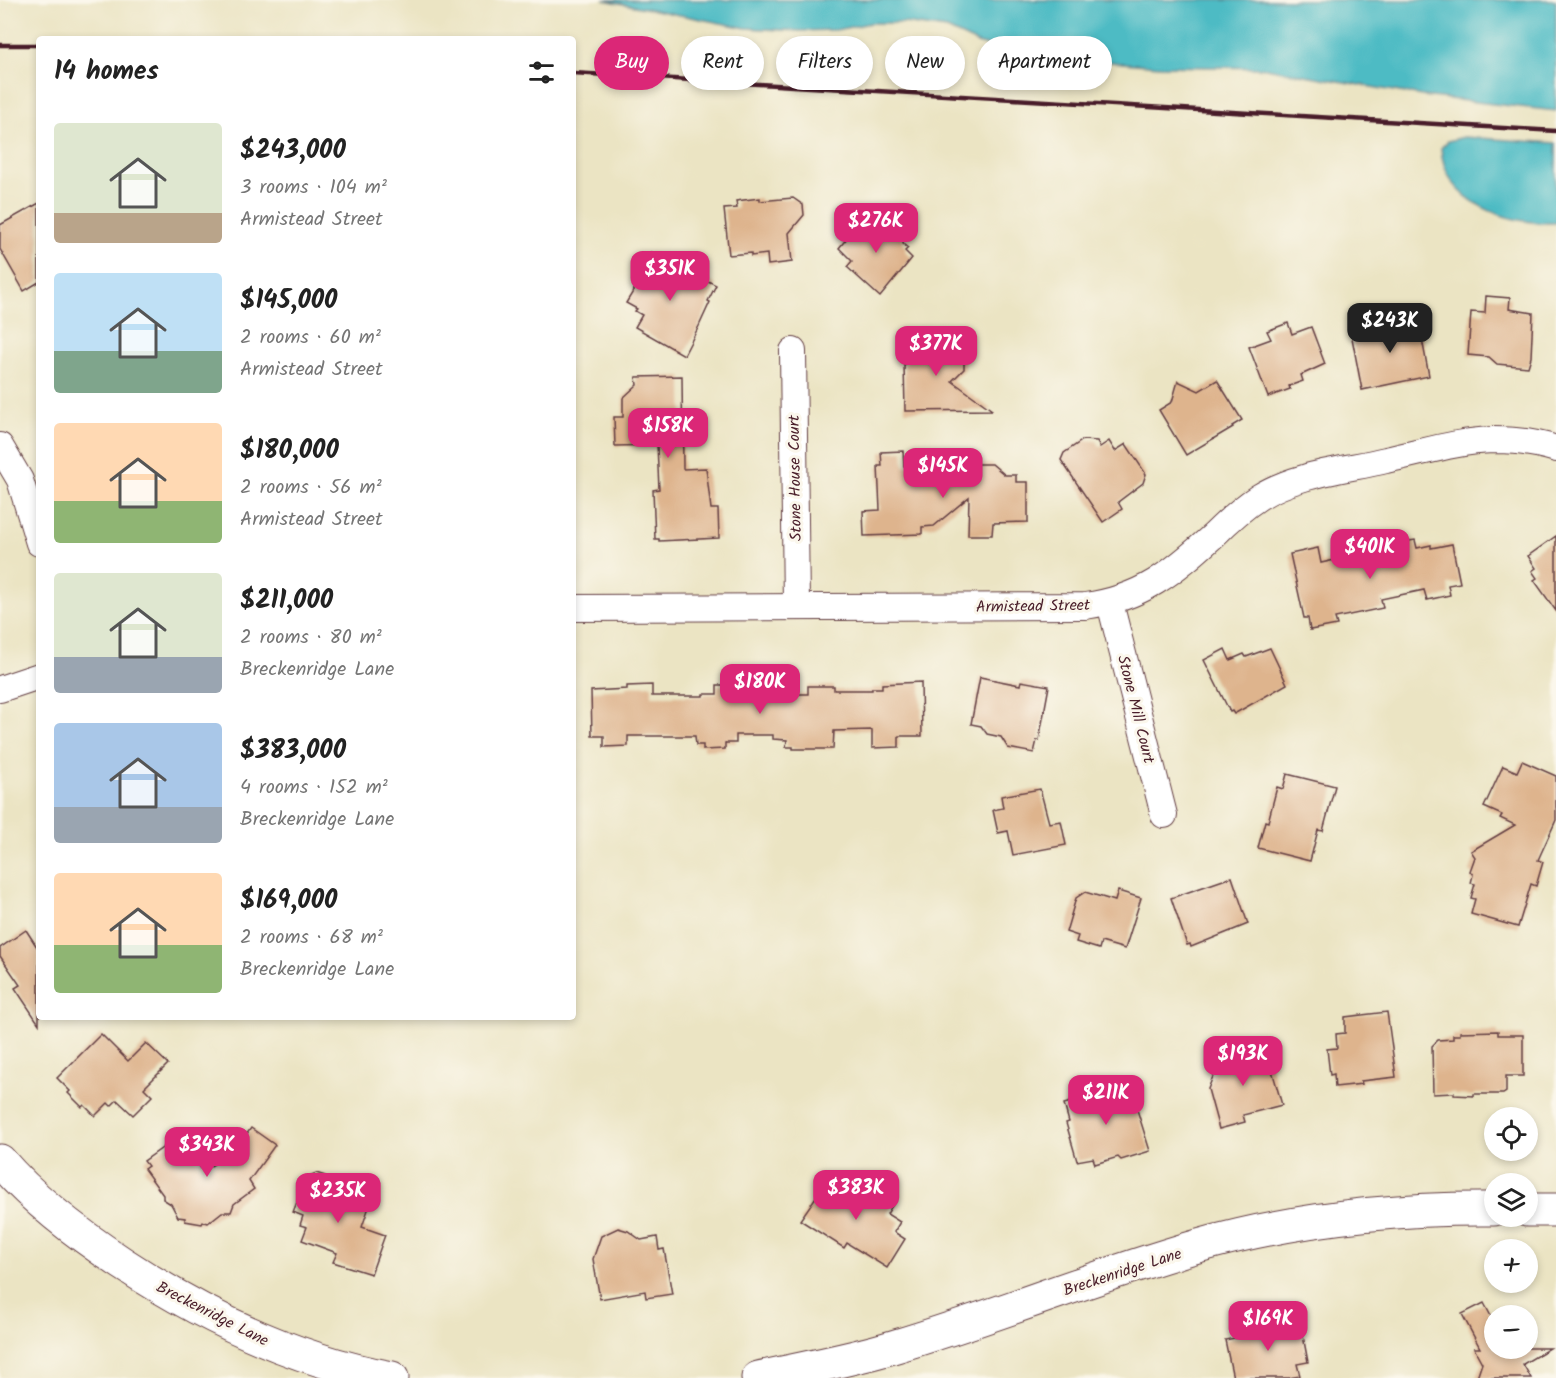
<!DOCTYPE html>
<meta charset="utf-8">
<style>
:root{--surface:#fff;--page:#f2f2f2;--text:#222;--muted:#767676;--accent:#db2777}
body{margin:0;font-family:Kalam,sans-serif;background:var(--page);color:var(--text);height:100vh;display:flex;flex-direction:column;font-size:22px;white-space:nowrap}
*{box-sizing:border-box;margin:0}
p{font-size:20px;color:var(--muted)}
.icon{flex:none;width:33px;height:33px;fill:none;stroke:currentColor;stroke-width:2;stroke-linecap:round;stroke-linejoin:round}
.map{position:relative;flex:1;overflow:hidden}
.side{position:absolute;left:36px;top:36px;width:540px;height:984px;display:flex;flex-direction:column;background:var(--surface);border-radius:6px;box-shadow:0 3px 9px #0003}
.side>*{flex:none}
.banner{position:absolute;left:594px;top:36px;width:570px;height:54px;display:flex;gap:12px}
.tools{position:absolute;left:1484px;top:1107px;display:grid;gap:12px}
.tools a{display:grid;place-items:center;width:54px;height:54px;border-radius:50%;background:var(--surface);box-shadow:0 3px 9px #0003;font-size:30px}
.price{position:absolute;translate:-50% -51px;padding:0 14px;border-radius:12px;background:var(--accent);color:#fff;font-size:20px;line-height:39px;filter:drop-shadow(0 2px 3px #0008)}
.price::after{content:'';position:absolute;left:50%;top:36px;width:18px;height:14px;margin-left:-9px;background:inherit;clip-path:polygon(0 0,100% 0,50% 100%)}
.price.current{background:#222;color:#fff}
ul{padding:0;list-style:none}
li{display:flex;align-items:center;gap:18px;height:150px;padding:0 18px}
li span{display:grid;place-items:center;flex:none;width:168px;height:120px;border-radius:6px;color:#555}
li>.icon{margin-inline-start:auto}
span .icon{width:72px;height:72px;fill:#fffc;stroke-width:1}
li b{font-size:26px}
h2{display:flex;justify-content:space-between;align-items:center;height:72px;padding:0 18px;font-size:26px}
.chip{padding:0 21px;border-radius:27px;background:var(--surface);box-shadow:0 3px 9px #0003;font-size:21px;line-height:54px}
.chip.current{background:var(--accent);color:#fff}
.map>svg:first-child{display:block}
</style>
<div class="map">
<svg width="1556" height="1378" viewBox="0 0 1556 1378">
<rect width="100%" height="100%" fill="#fbf7ec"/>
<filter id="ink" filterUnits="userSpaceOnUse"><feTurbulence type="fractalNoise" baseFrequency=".0167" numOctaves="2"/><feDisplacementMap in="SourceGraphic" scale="12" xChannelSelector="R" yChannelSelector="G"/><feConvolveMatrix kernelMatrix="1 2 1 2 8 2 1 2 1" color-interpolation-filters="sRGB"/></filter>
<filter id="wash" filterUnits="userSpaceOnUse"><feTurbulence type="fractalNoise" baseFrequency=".008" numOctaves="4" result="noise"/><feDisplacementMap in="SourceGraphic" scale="24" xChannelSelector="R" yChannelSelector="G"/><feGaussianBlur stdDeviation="1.35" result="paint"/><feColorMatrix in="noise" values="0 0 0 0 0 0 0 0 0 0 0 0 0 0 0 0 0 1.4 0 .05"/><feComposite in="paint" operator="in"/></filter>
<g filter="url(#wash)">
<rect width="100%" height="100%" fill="#ebe4c3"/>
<!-- water -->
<g fill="#4dbbc4" stroke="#4c6d78" stroke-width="1.5">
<polygon points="604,0 1556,0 1556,111 1422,96 1266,68 1160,66 1024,55 977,43 947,29 904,23 870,23 836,30 800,31 746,28"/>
<path d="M1464 137 1556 143V223C1508 224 1445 204 1441 148L1448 141Z"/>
</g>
<g id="blocks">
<!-- building -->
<g fill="#deb48d">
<polygon points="760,198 760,201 793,198 803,205 804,215 789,233 792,262 768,265 767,254 751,256 751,253 729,255 724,209 737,208 736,201"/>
<polygon points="39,203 39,282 24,291 0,249 0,225"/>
<polygon points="865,216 871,221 873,218 879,223 889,223 904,235 903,244 908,248 905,251 912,258 880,297 847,267 852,261 839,248"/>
<polygon points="651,252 716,285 708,301 710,302 699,326 684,355 635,327 642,315 635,311 637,309 626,303 642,277 639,275"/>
<polygon points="1486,296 1510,298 1509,309 1533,313 1531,357 1528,367 1497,364 1489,357 1468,355 1471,312 1485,313"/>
<polygon points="1404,321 1405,325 1419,323 1429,376 1362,390 1352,338 1360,329"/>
<polygon points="1288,323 1292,334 1311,327 1325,364 1301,375 1303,381 1289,386 1290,389 1268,397 1249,347 1271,339 1267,331"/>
<polygon points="954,337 954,347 964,355 964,369 952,381 992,410 905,411 904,364 906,364 908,338"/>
<polygon points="682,376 683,469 706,468 711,509 718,509 719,538 659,541 659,539 655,539 653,490 659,489 657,445 615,446 614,417 623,417 623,398 637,385 636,377"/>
<polygon points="1217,380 1242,420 1232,426 1233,427 1186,455 1159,410 1172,402 1178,381 1199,391"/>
<polygon points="1083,440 1097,441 1100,447 1109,441 1115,451 1126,444 1146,474 1143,483 1118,502 1122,509 1103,522 1061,460 1064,453"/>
<polygon points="903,451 904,466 925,465 926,479 964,478 964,464 992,464 1005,475 1016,475 1016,482 1028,482 1028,522 993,523 992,535 968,535 969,497 934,526 922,527 922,534 864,536 863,511 880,510 878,466 882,466 881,452"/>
<polygon points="1556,536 1556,611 1534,580 1537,578 1532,571 1536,568 1528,556"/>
<polygon points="1415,540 1417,548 1431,545 1431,548 1452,544 1460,583 1448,585 1450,595 1427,600 1424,590 1381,599 1383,608 1335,618 1337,625 1310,630 1308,618 1304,618 1290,554 1318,548 1321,563 1357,555 1357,559 1395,557 1392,544"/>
<polygon points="1270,648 1287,684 1234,714 1232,711 1230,712 1204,660 1225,649 1230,660 1244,654 1246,657"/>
<polygon points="980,677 1020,685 1021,681 1049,686 1039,740 1037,740 1034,753 1008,748 1001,737 987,734 981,726 971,724"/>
<polygon points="921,682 922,736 899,736 899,747 872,748 872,730 834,731 833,749 793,749 793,747 786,747 787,740 773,739 773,735 736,735 736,743 725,743 725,749 703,750 703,745 696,745 695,736 628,736 628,746 604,747 604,736 592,736 591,691 627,689 627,686 652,685 652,696 703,696 703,694 717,694 717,685 742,685 742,696 786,697 786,694 808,694 808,686 834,686 834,690 872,690 872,688 882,688 882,684"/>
<polygon points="1522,761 1556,776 1556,820 1538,860 1543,862 1536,886 1531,884 1518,927 1471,914 1475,899 1471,898 1475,884 1471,883 1473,875 1470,871 1475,857 1471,851 1515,825 1500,818 1502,815 1484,807 1503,766 1517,772"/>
<polygon points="1287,774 1335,786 1323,831 1318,830 1310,861 1258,848 1265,821 1268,822 1277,787 1283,789"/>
<polygon points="1040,789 1049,823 1061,821 1066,845 1013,855 1008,831 998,833 993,810 1003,808 1001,796"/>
<polygon points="1232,877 1248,924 1191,947 1190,944 1187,945 1171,898"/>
<polygon points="1118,891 1141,898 1125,949 1101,942 1099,949 1076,942 1078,936 1066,932 1076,898 1085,892 1115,901"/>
<polygon points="26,930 39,950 39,1024 15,988 20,985 0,956 0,948"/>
<polygon points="1387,1012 1396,1077 1361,1081 1362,1084 1335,1087 1334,1074 1330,1075 1327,1049 1337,1048 1336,1034 1345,1033 1345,1017"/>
<polygon points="1498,1031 1498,1035 1523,1035 1523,1076 1506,1076 1506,1092 1503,1094 1474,1094 1474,1096 1454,1095 1454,1093 1433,1094 1432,1046 1438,1040 1453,1039 1453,1035 1460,1035 1460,1032"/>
<polygon points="101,1034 128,1061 146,1043 168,1064 144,1088 152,1096 133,1115 117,1100 111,1106 108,1103 95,1116 84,1105 82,1107 68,1093 70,1091 57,1078"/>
<polygon points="1265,1046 1282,1105 1243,1115 1245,1122 1219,1129 1208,1089 1220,1059"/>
<polygon points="1129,1084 1150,1151 1121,1160 1118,1157 1095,1164 1093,1158 1077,1161 1066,1123 1069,1122 1064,1104 1088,1097 1086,1091 1105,1086 1107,1091"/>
<polygon points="251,1128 275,1145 249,1181 254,1189 234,1204 231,1212 222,1212 208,1223 203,1222 202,1224 185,1221 185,1218 178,1217 171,1204 163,1199 163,1195 144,1169 148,1166 144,1161 175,1139 185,1154 192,1155 203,1171 220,1160 227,1162"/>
<polygon points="316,1173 325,1176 334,1190 370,1204 362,1227 385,1235 371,1274 333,1262 337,1253 302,1240 307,1227 300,1225 303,1216 293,1212 307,1177"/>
<polygon points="829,1178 847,1189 849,1186 868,1198 876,1187 896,1199 887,1214 900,1222 894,1232 905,1239 887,1268 847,1243 844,1248 800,1220"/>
<polygon points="618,1228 628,1231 641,1240 657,1237 659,1250 664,1249 672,1294 646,1298 645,1291 600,1299 593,1259 601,1236"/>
<polygon points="1484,1303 1494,1322 1494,1348 1550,1348 1523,1364 1531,1378 1477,1378 1482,1363 1474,1348 1480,1348 1462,1314"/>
<polygon points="1300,1320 1308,1362 1297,1364 1300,1376 1289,1378 1233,1378 1225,1340 1249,1335 1248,1330"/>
</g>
</g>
</g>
<g filter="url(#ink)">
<use href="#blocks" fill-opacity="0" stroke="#623d42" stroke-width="1.5"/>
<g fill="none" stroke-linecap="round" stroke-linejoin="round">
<!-- street casing -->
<g stroke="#623d42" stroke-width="28">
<g id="street">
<polyline points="793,351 796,606"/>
<polyline points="0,446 20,480 39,543"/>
<polyline points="1110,603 1164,815"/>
<path d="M573 608 1085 606C1143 598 1172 573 1214 535 1228 521 1242 508 1259 497 1296 474 1344 470 1386 460 1421 453 1457 441 1493 440 1515 440 1535 442 1556 449"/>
<polyline points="0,689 39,676"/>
</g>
</g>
<!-- secondary casing -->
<g stroke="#623d42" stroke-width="35">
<g id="secondary">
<path d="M0 1161C34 1201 78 1234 122 1263 204 1317 294 1360 392 1378"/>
<polyline points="1527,1210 1556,1210"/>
<path d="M758 1378C804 1368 851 1360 896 1346 997 1316 1096 1275 1198 1246 1293 1219 1395 1208 1494 1209"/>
</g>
</g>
<!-- street -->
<use href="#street" stroke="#fff" stroke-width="26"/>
<!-- secondary -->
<use href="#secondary" stroke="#fff" stroke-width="33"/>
<!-- rail -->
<g stroke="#4a1f2b" stroke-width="4.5">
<polyline points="0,45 39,45"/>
<polyline points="573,73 1556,131"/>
</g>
</g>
</g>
<g text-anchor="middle" stroke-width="6" stroke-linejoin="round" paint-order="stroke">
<!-- street labels -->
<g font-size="16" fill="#4a1f2b" stroke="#fbf7ec">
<text transform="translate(794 478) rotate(-91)" y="6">Stone House Court</text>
<text transform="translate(1033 605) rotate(-1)" y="6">Armistead Street</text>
<text transform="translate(1137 709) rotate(76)" y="6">Stone Mill Court</text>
<text transform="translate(1122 1271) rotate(-18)" y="6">Breckenridge Lane</text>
<text transform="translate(213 1313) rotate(27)" y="6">Breckenridge Lane</text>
</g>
</g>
</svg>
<div class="tools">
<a><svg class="icon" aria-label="locate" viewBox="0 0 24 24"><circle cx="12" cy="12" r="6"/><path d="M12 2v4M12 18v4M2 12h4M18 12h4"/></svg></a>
<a><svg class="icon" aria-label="layers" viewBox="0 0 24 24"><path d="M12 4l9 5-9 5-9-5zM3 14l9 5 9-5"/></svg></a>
<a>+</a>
<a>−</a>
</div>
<b class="price" style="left:876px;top:254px">$276K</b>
<b class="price" style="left:670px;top:302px">$351K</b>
<b class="price current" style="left:1390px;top:354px">$243K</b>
<b class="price" style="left:936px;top:377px">$377K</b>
<b class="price" style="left:668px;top:459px">$158K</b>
<b class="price" style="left:943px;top:499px">$145K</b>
<b class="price" style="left:1370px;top:580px">$401K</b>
<b class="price" style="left:760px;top:715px">$180K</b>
<b class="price" style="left:1243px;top:1087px">$193K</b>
<b class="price" style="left:1106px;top:1126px">$211K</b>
<b class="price" style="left:207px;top:1178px">$343K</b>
<b class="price" style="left:856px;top:1221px">$383K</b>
<b class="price" style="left:338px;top:1224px">$235K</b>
<b class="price" style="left:1268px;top:1352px">$169K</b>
<div class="banner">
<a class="chip current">Buy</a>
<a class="chip">Rent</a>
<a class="chip">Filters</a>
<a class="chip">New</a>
<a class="chip">Apartment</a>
</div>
<section class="side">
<h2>14 homes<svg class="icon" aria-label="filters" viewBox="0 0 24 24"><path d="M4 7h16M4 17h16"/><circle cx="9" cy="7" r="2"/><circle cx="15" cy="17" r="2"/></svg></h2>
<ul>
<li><span style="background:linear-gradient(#dfe7d0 75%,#b9a48a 0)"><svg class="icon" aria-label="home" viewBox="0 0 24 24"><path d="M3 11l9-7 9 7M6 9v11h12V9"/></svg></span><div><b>$243,000</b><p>3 rooms · 104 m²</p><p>Armistead Street</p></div></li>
<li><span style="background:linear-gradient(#bfe0f5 65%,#7fa58c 0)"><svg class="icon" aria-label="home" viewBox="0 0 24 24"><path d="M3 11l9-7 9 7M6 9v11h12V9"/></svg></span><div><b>$145,000</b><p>2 rooms · 60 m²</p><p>Armistead Street</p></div></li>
<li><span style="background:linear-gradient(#ffd9b3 65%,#8fb573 0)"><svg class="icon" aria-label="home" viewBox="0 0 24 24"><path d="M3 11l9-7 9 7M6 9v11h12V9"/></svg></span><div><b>$180,000</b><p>2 rooms · 56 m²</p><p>Armistead Street</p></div></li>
<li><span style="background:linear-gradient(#dfe7d0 70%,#9aa5b1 0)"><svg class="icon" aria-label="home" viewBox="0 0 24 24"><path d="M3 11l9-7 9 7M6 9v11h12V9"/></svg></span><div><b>$211,000</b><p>2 rooms · 80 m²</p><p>Breckenridge Lane</p></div></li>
<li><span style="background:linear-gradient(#a9c7e8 70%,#9aa5b1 0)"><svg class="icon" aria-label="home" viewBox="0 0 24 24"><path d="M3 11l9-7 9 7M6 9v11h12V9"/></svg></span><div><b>$383,000</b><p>4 rooms · 152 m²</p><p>Breckenridge Lane</p></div></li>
<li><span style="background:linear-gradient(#ffd9b3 60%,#8fb573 0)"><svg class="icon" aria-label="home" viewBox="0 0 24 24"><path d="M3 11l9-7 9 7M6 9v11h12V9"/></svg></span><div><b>$169,000</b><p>2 rooms · 68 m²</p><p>Breckenridge Lane</p></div></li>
</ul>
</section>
</div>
